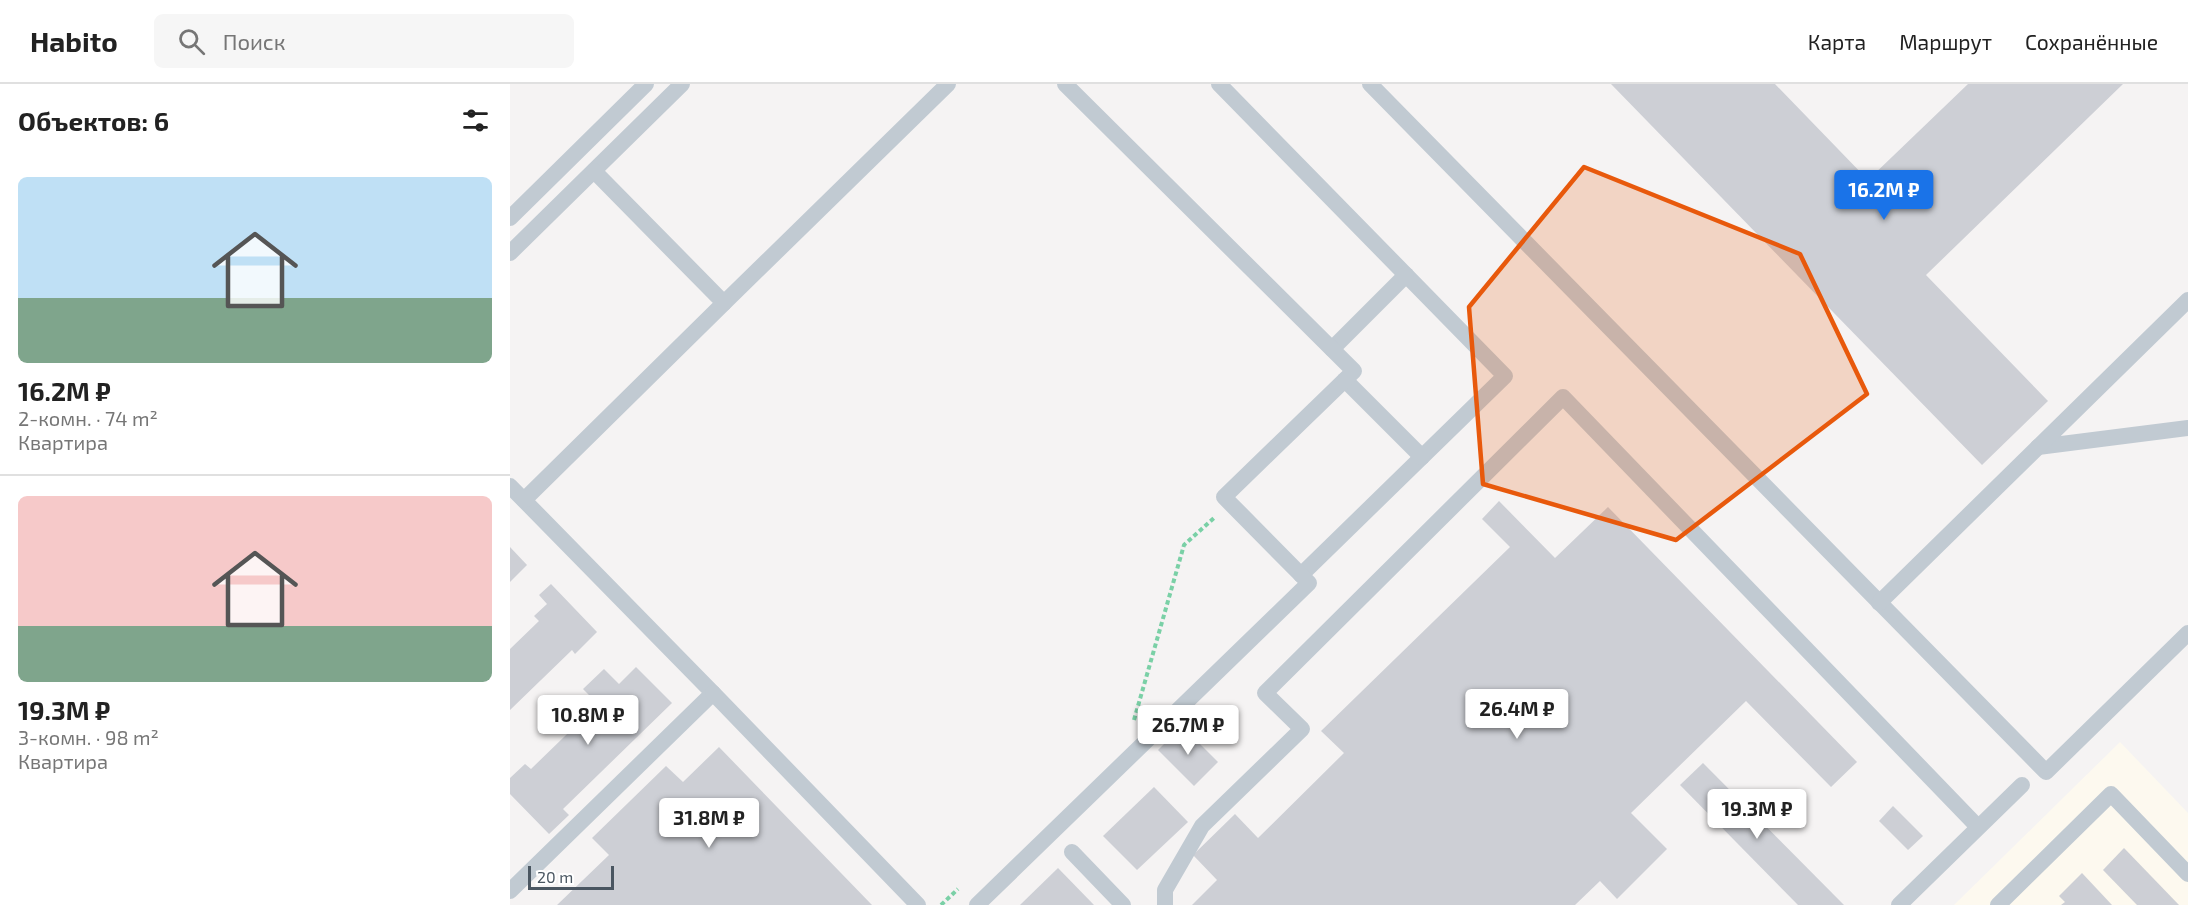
<!DOCTYPE html>
<html lang="ru">
<meta charset="utf-8">
<style>
:root{--surface:#fff;--page:#f6f6f6;--text:#222;--muted:#767676;--line:#e0e0e0;--accent:#1a73e8}
body{margin:0;font-family:"Exo 2",sans-serif;background:var(--page);color:var(--text);height:100vh;display:flex;flex-direction:column;font-size:22px;white-space:nowrap}
*{box-sizing:border-box;margin:0}
p{font-size:20px;color:var(--muted)}
.icon{flex:none;width:33px;height:33px;fill:none;stroke:currentColor;stroke-width:2;stroke-linecap:round;stroke-linejoin:round}
.map{position:relative;flex:1;overflow:hidden}
.sheet{display:flex;flex-direction:column;background:var(--surface);width:510px}
.sheet>*{flex:none}
.scale{position:absolute;left:18px;bottom:15px;width:86px;box-sizing:border-box;padding-left:6px;border:3px solid #4a5661;border-top:0;font-size:16px;line-height:21px;white-space:nowrap;color:#4a5661;-webkit-text-stroke:4px #fff;paint-order:stroke}
.price{position:absolute;translate:-50% -51px;padding:0 14px;border-radius:6px;background:#fff;color:#222;font-size:20px;line-height:39px;filter:drop-shadow(0 2px 3px #0008)}
.price::after{content:'';position:absolute;left:50%;top:36px;width:18px;height:14px;margin-left:-9px;background:inherit;clip-path:polygon(0 0,100% 0,50% 100%)}
.price.selected{background:var(--accent);color:#fff}
ul{padding:0;list-style:none}
li{display:grid;align-content:center;gap:12px;height:318px;padding:0 18px}
li+li{border-top:2px solid var(--line)}
li span{display:grid;place-items:center;height:186px;border-radius:9px;color:#555}
li>.icon{margin-inline-start:auto}
span .icon{width:108px;height:108px;fill:#fffc;stroke-width:1}
li b{font-size:26px}
h2{display:flex;justify-content:space-between;align-items:center;height:72px;padding:0 18px;font-size:26px}
header{display:flex;align-items:center;gap:36px;box-sizing:border-box;height:84px;padding:0 30px;background:var(--surface);border-bottom:2px solid var(--line)}
header strong{font-size:28px}
nav{display:flex;gap:33px;margin-inline-start:auto;font-size:21px}
.search{width:420px;height:54px;background:var(--page);display:flex;align-items:center;gap:15px;box-sizing:border-box;padding:0 21px;border-radius:9px;color:var(--muted);font-size:22px}
main{display:flex;flex:1;min-height:0}
.map>svg:first-child{display:block}
</style>
<header>
<strong>Habito</strong>
<div class="search"><svg class="icon" aria-label="search" viewBox="0 0 24 24"><circle cx="10" cy="10" r="6"/><path d="M15 15l6 6"/></svg>Поиск</div>
<nav><a>Карта</a><a>Маршрут</a><a>Сохранённые</a></nav>
</header>
<main>
<section class="sheet">
<h2>Объектов: 6<svg class="icon" aria-label="filters" viewBox="0 0 24 24"><path d="M4 7h16M4 17h16"/><circle cx="9" cy="7" r="2"/><circle cx="15" cy="17" r="2"/></svg></h2>
<ul>
<li><span style="background:linear-gradient(#bfe0f5 65%,#7fa58c 0)"><svg class="icon" aria-label="home" viewBox="0 0 24 24"><path d="M3 11l9-7 9 7M6 9v11h12V9"/></svg></span><div><b>16.2M ₽</b><p>2-комн. · 74 m²</p><p>Квартира</p></div></li>
<li><span style="background:linear-gradient(#f6c9c9 70%,#7fa58c 0)"><svg class="icon" aria-label="home" viewBox="0 0 24 24"><path d="M3 11l9-7 9 7M6 9v11h12V9"/></svg></span><div><b>19.3M ₽</b><p>3-комн. · 98 m²</p><p>Квартира</p></div></li>
</ul>
</section>
<div class="map">
<svg width="1678" height="821" viewBox="0 0 1678 821">
<rect width="100%" height="100%" fill="#f5f3f3"/>
<!-- commercial -->
<polygon fill="#fdf9ef" points="1610,658 1678,729 1678,821 1444,821"/>
<!-- building -->
<g fill="#cdcfd5">
<polygon points="1101,0 1265,0 1358,96 1458,0 1613,0 1416,191 1538,317 1472,381"/>
<polygon points="989,417 1045,474 1098,423 1347,678 1321,703 1236,617 1121,729 1157,765 1107,815 1090,797 1065,821 682,821 707,796 683,771 725,730 748,754 834,669 811,647 1000,463 972,435"/>
<polygon points="0,463 17,481 0,498"/>
<polygon points="41,500 87,548 65,570 62,566 0,626 0,565 29,537 24,532 37,520 29,511"/>
<polygon points="126,583 162,619 53,725 59,731 39,750 0,710 0,694 15,680 21,685 88,620 73,605 94,585 109,600"/>
<polygon points="672,642 708,678 684,702 648,666"/>
<polygon points="209,663 362,821 47,821 99,771 82,754 156,682 173,698"/>
<polygon points="1193,679 1334,821 1288,821 1170,701"/>
<polygon points="644,703 678,738 627,786 593,752"/>
<polygon points="1383,722 1413,752 1398,766 1369,737"/>
<polygon points="1614,764 1669,821 1627,821 1593,786"/>
<polygon points="548,784 584,821 510,821"/>
<polygon points="1572,789 1602,821 1551,821 1555,818 1549,812"/>
</g>
<g fill="none" stroke-linecap="round" stroke-linejoin="round">
<!-- path -->
<g stroke="#7ad0a6" stroke-width="4" stroke-dasharray="4.5 3" stroke-linecap="butt">
<polyline points="624,636 674,461 705,433"/>
<polyline points="431,821 448,805"/>
</g>
<!-- lane -->
<g stroke="#c1cad2" stroke-width="16">
<polyline points="709,0 995,292 791,491"/>
<polyline points="860,0 1536,688 1678,549"/>
<polyline points="0,134 136,0"/>
<polyline points="0,169 172,0"/>
<polyline points="214,219 438,0"/>
<polyline points="822,265 896,191"/>
<polyline points="835,296 912,373"/>
<polyline points="1528,363 1678,344"/>
<polyline points="0,402 203,609 0,807"/>
<polyline points="14,416 214,219 84,87"/>
<polyline points="1369,519 1678,216"/>
<polyline points="203,609 408,821"/>
<polyline points="562,768 613,821"/>
<polyline points="467,821 799,499 714,413 844,287 555,0"/>
<polyline points="655,821 655,806 692,742 792,645 755,609 1053,313 1468,743"/>
<polyline points="1389,821 1512,701"/>
<polyline points="1488,821 1601,710 1678,790"/>
</g>
</g>
<!-- marked area -->
<path fill="#e8590c" fill-opacity="0.2" stroke="#e8590c" stroke-width="4.5" stroke-linejoin="round" d="M1074 83 1290 170 1357 310 1166 456 973 400 959 223Z"/>
</svg>
<div class="scale">20 m</div>
<b class="price selected" style="left:1374px;top:137px">16.2M ₽</b>
<b class="price" style="left:1007px;top:656px">26.4M ₽</b>
<b class="price" style="left:78px;top:662px">10.8M ₽</b>
<b class="price" style="left:678px;top:672px">26.7M ₽</b>
<b class="price" style="left:1247px;top:756px">19.3M ₽</b>
<b class="price" style="left:199px;top:765px">31.8M ₽</b>
</div>
</main>
